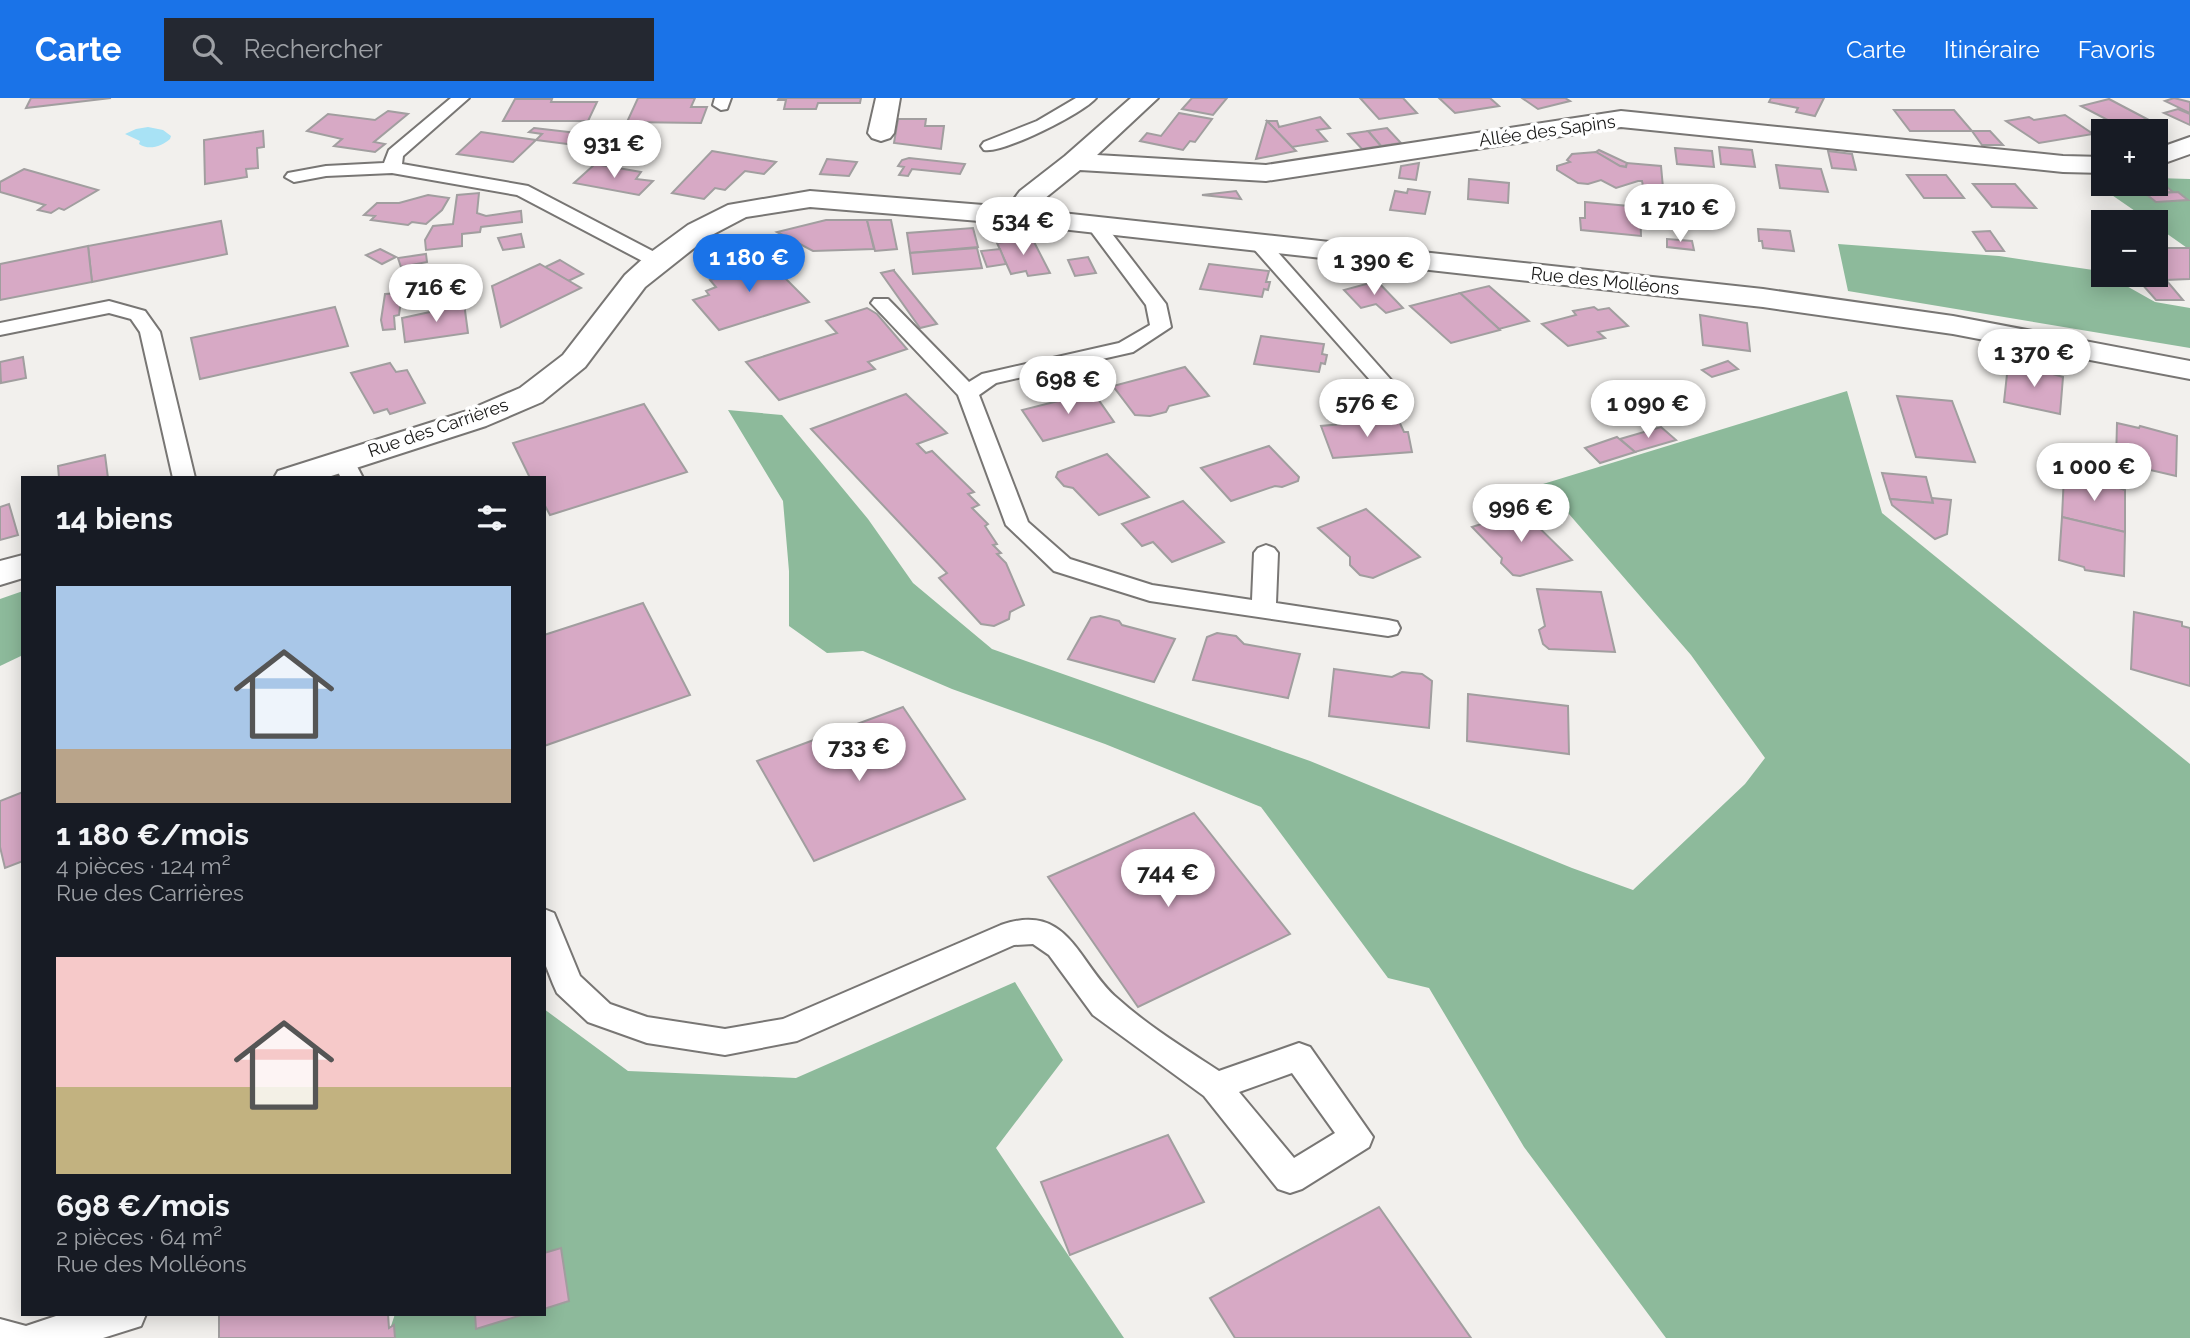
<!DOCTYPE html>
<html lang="fr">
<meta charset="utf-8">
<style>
:root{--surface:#171b24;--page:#242831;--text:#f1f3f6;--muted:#9ea1a6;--accent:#1a73e8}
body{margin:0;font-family:Raleway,sans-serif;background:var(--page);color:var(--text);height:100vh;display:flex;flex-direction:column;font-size:26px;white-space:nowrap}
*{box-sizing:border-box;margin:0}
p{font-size:23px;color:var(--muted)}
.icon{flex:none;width:38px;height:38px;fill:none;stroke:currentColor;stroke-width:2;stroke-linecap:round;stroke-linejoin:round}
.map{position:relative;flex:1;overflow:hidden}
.drawer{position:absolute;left:21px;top:378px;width:525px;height:840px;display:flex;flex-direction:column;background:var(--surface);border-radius:0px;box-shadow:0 4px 18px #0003}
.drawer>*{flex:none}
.fabs{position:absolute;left:2091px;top:21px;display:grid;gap:14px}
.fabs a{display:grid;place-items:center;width:77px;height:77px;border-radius:0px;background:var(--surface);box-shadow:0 4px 18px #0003;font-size:35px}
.price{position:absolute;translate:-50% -60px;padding:0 16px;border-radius:24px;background:#fff;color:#222;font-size:23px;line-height:46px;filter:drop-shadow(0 2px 4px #0008)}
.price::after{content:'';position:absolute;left:50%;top:42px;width:21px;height:16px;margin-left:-10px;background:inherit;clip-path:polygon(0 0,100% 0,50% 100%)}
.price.active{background:var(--accent);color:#fff}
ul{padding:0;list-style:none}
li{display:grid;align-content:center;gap:14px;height:371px;padding:0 35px}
li span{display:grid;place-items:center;height:217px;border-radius:0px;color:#555}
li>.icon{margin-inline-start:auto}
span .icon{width:126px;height:126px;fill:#fffc;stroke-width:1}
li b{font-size:30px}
h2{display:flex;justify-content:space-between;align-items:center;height:84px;padding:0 35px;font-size:30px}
header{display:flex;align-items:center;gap:42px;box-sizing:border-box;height:98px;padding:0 35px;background:var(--accent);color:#fff}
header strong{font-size:33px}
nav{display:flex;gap:38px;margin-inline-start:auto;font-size:24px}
.search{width:490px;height:63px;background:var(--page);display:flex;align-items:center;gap:18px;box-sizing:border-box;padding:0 24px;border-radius:0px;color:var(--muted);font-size:26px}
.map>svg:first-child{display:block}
</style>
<header>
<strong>Carte</strong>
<div class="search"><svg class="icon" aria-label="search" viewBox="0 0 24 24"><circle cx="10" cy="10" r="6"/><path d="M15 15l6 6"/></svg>Rechercher</div>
<nav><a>Carte</a><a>Itinéraire</a><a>Favoris</a></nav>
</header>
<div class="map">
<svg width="2190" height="1240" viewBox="0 0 2190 1240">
<rect width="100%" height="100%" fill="#f2f0ed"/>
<!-- forest -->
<g fill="#8dba9b">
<polygon points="2156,80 2190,81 2190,152 2156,128 2156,124 2151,124 2106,93 2121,86 2156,86"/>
<polygon points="1838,146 1999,158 2100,173 2155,204 2190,210 2190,250 1848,193"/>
<polygon points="1847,293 1882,415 2190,666 2190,1240 1666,1240 1524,1049 1429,890 1388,880 1261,709 1105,646 952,591 863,553 827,555 789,528 789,473 783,403 728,312 782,317 868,421 913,485 992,551 1310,663 1572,770 1633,792 1745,686 1765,660 1691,557 1543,386"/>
<polygon points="23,493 23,557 0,568 0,501"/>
<polygon points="1015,884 1063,962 996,1050 1124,1240 387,1240 395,1216 544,1216 544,911 628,973 796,980"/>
</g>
<!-- water -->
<path fill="#a8e2f5" d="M148 29 163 32 171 38 170 41C162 48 149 53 139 46L140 43 125 36 136 31Z"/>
<!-- building -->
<g fill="#d7a9c5" stroke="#a19e9f" stroke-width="2">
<polygon points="31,0 111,0 26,10"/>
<polygon points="638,0 695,0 691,9 707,9 701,25 627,24"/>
<polygon points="779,0 861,0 860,5 818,5 816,11 784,11 786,2 778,2"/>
<polygon points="1192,0 1227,0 1213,17 1182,11"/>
<polygon points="1360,0 1403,0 1417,15 1379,21"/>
<polygon points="1439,0 1490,0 1499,8 1455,15"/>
<polygon points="1522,0 1565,0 1570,3 1538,11"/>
<polygon points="1771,0 1824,0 1815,18 1796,14 1798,10 1769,4"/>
<polygon points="2174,0 2190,4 2190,15 2165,3"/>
<polygon points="515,1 552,1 551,4 597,4 588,23 503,23"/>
<polygon points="2109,1 2147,21 2119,28 2081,8"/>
<polygon points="2178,11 2190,16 2190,27 2164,15"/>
<polygon points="1894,12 1954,12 1972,33 1910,33"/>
<polygon points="388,13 408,16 374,44 385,46 375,54 334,48 342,41 307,33 328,16 375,22"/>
<polygon points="1179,15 1212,21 1195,44 1190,43 1183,52 1140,43 1147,35 1161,38"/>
<polygon points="2065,17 2093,36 2039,45 2006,23 2029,19 2034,22"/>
<polygon points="1320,19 1330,30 1317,32 1327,43 1292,49 1267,23 1277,23 1279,29"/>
<polygon points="898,21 926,21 925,28 944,28 941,51 894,45"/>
<polygon points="1267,23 1292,49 1296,53 1256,61"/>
<polygon points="534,30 586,36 575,47 536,42 542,36 529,34"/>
<polygon points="1387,30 1401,45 1381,48 1368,33"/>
<polygon points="263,33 264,49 257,50 258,70 246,71 247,79 205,86 204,42"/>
<polygon points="1368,33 1381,48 1362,51 1348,36"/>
<polygon points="1972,33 1990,33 2003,47 1982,47"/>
<polygon points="481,34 536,42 513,64 457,56"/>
<polygon points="1719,49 1752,52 1755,69 1721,66"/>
<polygon points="1675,50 1712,53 1714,69 1677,66"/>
<polygon points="1599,52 1627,65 1626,69 1620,68 1596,54"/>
<polygon points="712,53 776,64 764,76 745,73 725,92 715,90 704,101 672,95"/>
<polygon points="1828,53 1852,56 1856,72 1832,70"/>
<polygon points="1596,54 1620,68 1626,69 1627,65 1661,68 1663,90 1643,88 1642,83 1638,83 1616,90 1601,82 1588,86 1578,85 1557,72 1557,68 1570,64 1567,62 1572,56"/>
<polygon points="909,60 965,66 960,76 912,71 908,78 899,77 904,69 898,68 902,62"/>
<polygon points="827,61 857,64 849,78 820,76"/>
<polygon points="1419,65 1416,82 1399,80 1401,68"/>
<polygon points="595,66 641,74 636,81 653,83 639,97 574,85"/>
<polygon points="1776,67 1821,71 1828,94 1780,90"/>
<polygon points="24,71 98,92 64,112 59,110 51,115 38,112 45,107 0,94 0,84"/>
<polygon points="1907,77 1946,77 1964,100 1924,100"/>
<polygon points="1469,81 1509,85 1508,105 1468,101"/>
<polygon points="1973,86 2015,86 2036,110 1992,109"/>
<polygon points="2166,88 2173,94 2151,95 2144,90"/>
<polygon points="1408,91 1430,94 1425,116 1390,112 1395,93 1407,95"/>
<polygon points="1236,93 1241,101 1202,97"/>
<polygon points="2178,94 2188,102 2156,104 2146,96"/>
<polygon points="479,95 477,115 486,118 521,113 522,124 481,129 480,134 462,136 462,148 426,152 425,142 433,128 453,126 457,97"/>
<polygon points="428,97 449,100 442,112 426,126 412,124 408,127 371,122 375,118 364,117 377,105 399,105"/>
<polygon points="1585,104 1640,109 1641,138 1581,132 1580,120 1585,120"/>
<polygon points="826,122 867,122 874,151 813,153 777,134"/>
<polygon points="867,122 891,122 897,151 875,153"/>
<polygon points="221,123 227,156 92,184 88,148"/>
<polygon points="973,130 978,149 910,155 907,135"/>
<polygon points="1758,131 1790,133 1794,153 1763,150 1762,143 1759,143"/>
<polygon points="1990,133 2004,153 1986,153 1973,134"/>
<polygon points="521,136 524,149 503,152 498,140"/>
<polygon points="1032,140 1050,175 1028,178 1026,173 1011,176 997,145"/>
<polygon points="1667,141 1692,143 1694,152 1667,149"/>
<polygon points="88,148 92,184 0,202 0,166"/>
<polygon points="977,150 982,170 913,176 910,155"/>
<polygon points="2156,150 2190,150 2190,181 2166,182 2183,202 2156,202 2134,177 2156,177"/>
<polygon points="380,151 396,159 382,166 366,157"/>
<polygon points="1000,151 1006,166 987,169 981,153"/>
<polygon points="426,156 427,164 401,169 398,160"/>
<polygon points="764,159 809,204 719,232 693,202 709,197 706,193 716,189 710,182 727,177 723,173 737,169 735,167"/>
<polygon points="1088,159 1096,175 1075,178 1068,162"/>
<polygon points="560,162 583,176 568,183 545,169"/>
<polygon points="540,166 581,190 501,229 492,188"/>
<polygon points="1209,166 1269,173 1266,184 1270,184 1268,192 1264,191 1262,199 1200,191"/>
<polygon points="894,172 894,173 937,226 920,230 881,175"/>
<polygon points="1377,183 1403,210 1386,215 1376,206 1361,210 1344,192"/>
<polygon points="1489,188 1529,223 1499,231 1460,195"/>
<polygon points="402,195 399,217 394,218 395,231 383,232 381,222 385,196"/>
<polygon points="1460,195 1499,231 1500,232 1451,245 1410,208"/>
<polygon points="464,205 468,235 405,244 402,220 439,212 441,208"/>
<polygon points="335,209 348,248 200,281 191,240"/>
<polygon points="1594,209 1598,212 1609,210 1628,228 1598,234 1605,240 1568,248 1542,226 1576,217 1573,213"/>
<polygon points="867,210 877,216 907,251 868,264 875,271 779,302 746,264 837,235 826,223"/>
<polygon points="1700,217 1747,225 1750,253 1703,247"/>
<polygon points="1261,238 1324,246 1322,256 1327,257 1325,266 1321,265 1319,274 1254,266"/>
<polygon points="23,259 26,280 1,285 0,264"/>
<polygon points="1728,263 1738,271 1712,279 1702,272"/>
<polygon points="390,265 396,274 407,272 425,305 390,316 387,311 374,315 351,275"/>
<polygon points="2008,267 2032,272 2032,270 2063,279 2060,316 2004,304"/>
<polygon points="1185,269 1209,298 1169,308 1166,314 1150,318 1135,317 1113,288"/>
<polygon points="1084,292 1093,294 1114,324 1043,343 1022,312 1066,301 1070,296"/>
<polygon points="906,296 947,335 917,346 926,355 932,353 974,394 968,396 979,407 972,410 988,426 985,428 997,446 993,447 1001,455 997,456 1006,465 1024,507 1010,514 1009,521 994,528 981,526 939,480 947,475 811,331"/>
<polygon points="1897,298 1952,303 1975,364 1916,359"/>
<polygon points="644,306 687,374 550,417 544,406 544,380 530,380 513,345"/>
<polygon points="1398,321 1404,334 1408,334 1412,354 1333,360 1321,328"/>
<polygon points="2117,325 2139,330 2140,328 2177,338 2176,378 2116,364"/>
<polygon points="1661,329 1676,342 1635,354 1620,341"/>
<polygon points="1617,339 1635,354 1600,365 1585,350"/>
<polygon points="1269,348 1299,379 1298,383 1282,389 1275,388 1231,403 1201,370"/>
<polygon points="1107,356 1149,399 1099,417 1073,390 1064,388 1056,379 1058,374"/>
<polygon points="105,357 108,380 59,380 58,368"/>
<polygon points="1882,375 1926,379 1933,405 1890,401"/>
<polygon points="2064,377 2085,383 2090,380 2125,392 2125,434 2062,419"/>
<polygon points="1932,400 1951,402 1947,436 1935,441 1892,407 1890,401 1933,405"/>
<polygon points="1183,403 1224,444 1172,464 1153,444 1142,448 1122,426"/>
<polygon points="9,406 18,437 0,442 0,409"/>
<polygon points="1366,411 1420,459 1373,480 1360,477 1350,467 1350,459 1318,430"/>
<polygon points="1522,413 1572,462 1520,478 1513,477 1501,465 1502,460 1472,429"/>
<polygon points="2062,419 2125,434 2124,478 2085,472 2084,469 2059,462"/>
<polygon points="1537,491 1601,494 1615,554 1549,551 1543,546 1539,532 1545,528"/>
<polygon points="643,505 690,597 544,648 544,537"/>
<polygon points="2134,514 2182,524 2182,528 2190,530 2190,588 2131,571"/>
<polygon points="1100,518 1119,523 1122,527 1175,541 1154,584 1068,561 1091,520"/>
<polygon points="1217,535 1236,538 1244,546 1300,556 1288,600 1193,582 1207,539"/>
<polygon points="1334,571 1392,579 1402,574 1422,576 1432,583 1429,630 1329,618"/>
<polygon points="1468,596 1568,608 1569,656 1467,643"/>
<polygon points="903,609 965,701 814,763 757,663"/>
<polygon points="23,694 23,763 5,770 0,749 0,703"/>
<polygon points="1194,715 1290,836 1138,909 1048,779"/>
<polygon points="1168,1037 1204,1104 1070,1157 1041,1084"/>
<polygon points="1379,1109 1471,1240 1235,1240 1210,1200"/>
<polygon points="561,1150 569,1203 544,1211 544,1155"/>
<polygon points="219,1216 388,1216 389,1230 394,1227 395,1240 219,1240"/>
<polygon points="475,1216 525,1216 476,1231"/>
</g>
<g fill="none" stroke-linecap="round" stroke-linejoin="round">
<!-- service casing -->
<g stroke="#787674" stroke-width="4">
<g id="service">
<polygon points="451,0 469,0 403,58 402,66 528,88 664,159 667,163 664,167 650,167 517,97 392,75 326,78 294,84 285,79 288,75 326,68 384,65 389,52"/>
<polygon points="715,0 731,0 727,11 721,12 713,7"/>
<path d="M1076 0H1096C1084 15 1002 56 984 52L981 48 984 44 1037 23Z"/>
<polygon points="1096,122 1103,124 1166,206 1171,229 1133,254 996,285 979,297 1028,424 1070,461 1152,487 1252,502 1254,455 1258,450 1266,447 1274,450 1278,455 1276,505 1388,522 1397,524 1400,530 1397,536 1388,538 1150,503 1054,473 1006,427 958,297 871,205 874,201 888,201 969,284 982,276 1119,245 1150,227 1146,207 1087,128"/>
<polygon points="1260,140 1267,142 1392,283 1396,287 1392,291 1378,291 1253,150 1251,146"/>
<polygon points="109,203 145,213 160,234 195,380 173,380 140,234 131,221 109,215 0,237 0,225"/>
<polygon points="343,355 351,357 363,380 341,380 332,362 335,357"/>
<path d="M544 811 554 815 580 878 610 906 647 919 725 931 783 921 1001 827C1069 803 1078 866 1117 900 1148 928 1184 950 1219 973L1299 945 1310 949 1373 1039 1369 1049 1302 1091 1290 1095 1278 1091 1204 998 1093 917 1049 857 1033 846 1014 847 797 943 725 957 647 945 588 924 557 895 553 886 544 863ZM1292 975 1335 1035 1294 1060 1239 994Z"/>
<polygon points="62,1216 146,1216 141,1228 103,1240 0,1240 0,1221 26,1228"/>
</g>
</g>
<!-- minor casing -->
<g stroke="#787674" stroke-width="4">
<g id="minor">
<polygon points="876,0 900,0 894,35 890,40 881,43 872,40 868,35"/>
<polygon points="1131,0 1158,0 1097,57 1266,67 1621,13 2063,58 2104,59 2104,75 2063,74 1621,29 1266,83 1080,72 1039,105 1034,112 1763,191 1953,218 2190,263 2190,281 1953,236 1763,209 1016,126 810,109 746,119 708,139 645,189 585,269 542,304 486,328 325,380 274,380 278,373 464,314 520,290 563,257 625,177 647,157 688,127 728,107 810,93 1008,109 1020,93 1065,58"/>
<polygon points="2190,39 2190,56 2156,68 2156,51"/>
<polygon points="23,457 23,480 0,487 0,463"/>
</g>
</g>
<!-- service -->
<use href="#service" fill="#fff" fill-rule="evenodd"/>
<!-- minor -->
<use href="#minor" fill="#fff" fill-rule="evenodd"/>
</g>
<g text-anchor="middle" stroke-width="7" stroke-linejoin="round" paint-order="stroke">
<!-- far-street labels -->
<g font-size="18" fill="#191918" stroke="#fff">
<text transform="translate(1547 33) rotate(-8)" y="6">Allée des Sapins</text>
<text transform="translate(1605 183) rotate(6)" y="6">Rue des Molléons</text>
<text transform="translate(438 330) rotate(-19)" y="6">Rue des Carrières</text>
</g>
</g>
</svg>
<div class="fabs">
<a>+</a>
<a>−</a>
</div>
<b class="price" style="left:614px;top:82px">931 €</b>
<b class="price" style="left:1680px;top:146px">1 710 €</b>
<b class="price" style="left:1023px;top:159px">534 €</b>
<b class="price active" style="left:749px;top:196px">1 180 €</b>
<b class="price" style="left:1374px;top:199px">1 390 €</b>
<b class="price" style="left:436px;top:226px">716 €</b>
<b class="price" style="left:2034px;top:291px">1 370 €</b>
<b class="price" style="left:1068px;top:318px">698 €</b>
<b class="price" style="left:1367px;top:341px">576 €</b>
<b class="price" style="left:1648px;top:342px">1 090 €</b>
<b class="price" style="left:2094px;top:405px">1 000 €</b>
<b class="price" style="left:1521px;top:446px">996 €</b>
<b class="price" style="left:859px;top:685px">733 €</b>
<b class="price" style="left:1168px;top:811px">744 €</b>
<section class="drawer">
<h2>14 biens<svg class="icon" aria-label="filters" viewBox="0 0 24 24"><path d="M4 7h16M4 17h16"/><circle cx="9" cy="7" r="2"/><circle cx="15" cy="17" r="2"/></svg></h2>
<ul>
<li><span style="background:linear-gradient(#a9c7e8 75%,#b9a48a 0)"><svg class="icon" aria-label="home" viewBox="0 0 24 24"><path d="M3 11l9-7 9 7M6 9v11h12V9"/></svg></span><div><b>1 180 €/mois</b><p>4 pièces · 124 m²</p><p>Rue des Carrières</p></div></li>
<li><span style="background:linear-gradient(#f6c9c9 60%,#c2b280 0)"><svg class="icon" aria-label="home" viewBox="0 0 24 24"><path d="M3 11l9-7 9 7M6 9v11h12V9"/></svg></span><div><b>698 €/mois</b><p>2 pièces · 64 m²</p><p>Rue des Molléons</p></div></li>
</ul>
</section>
</div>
